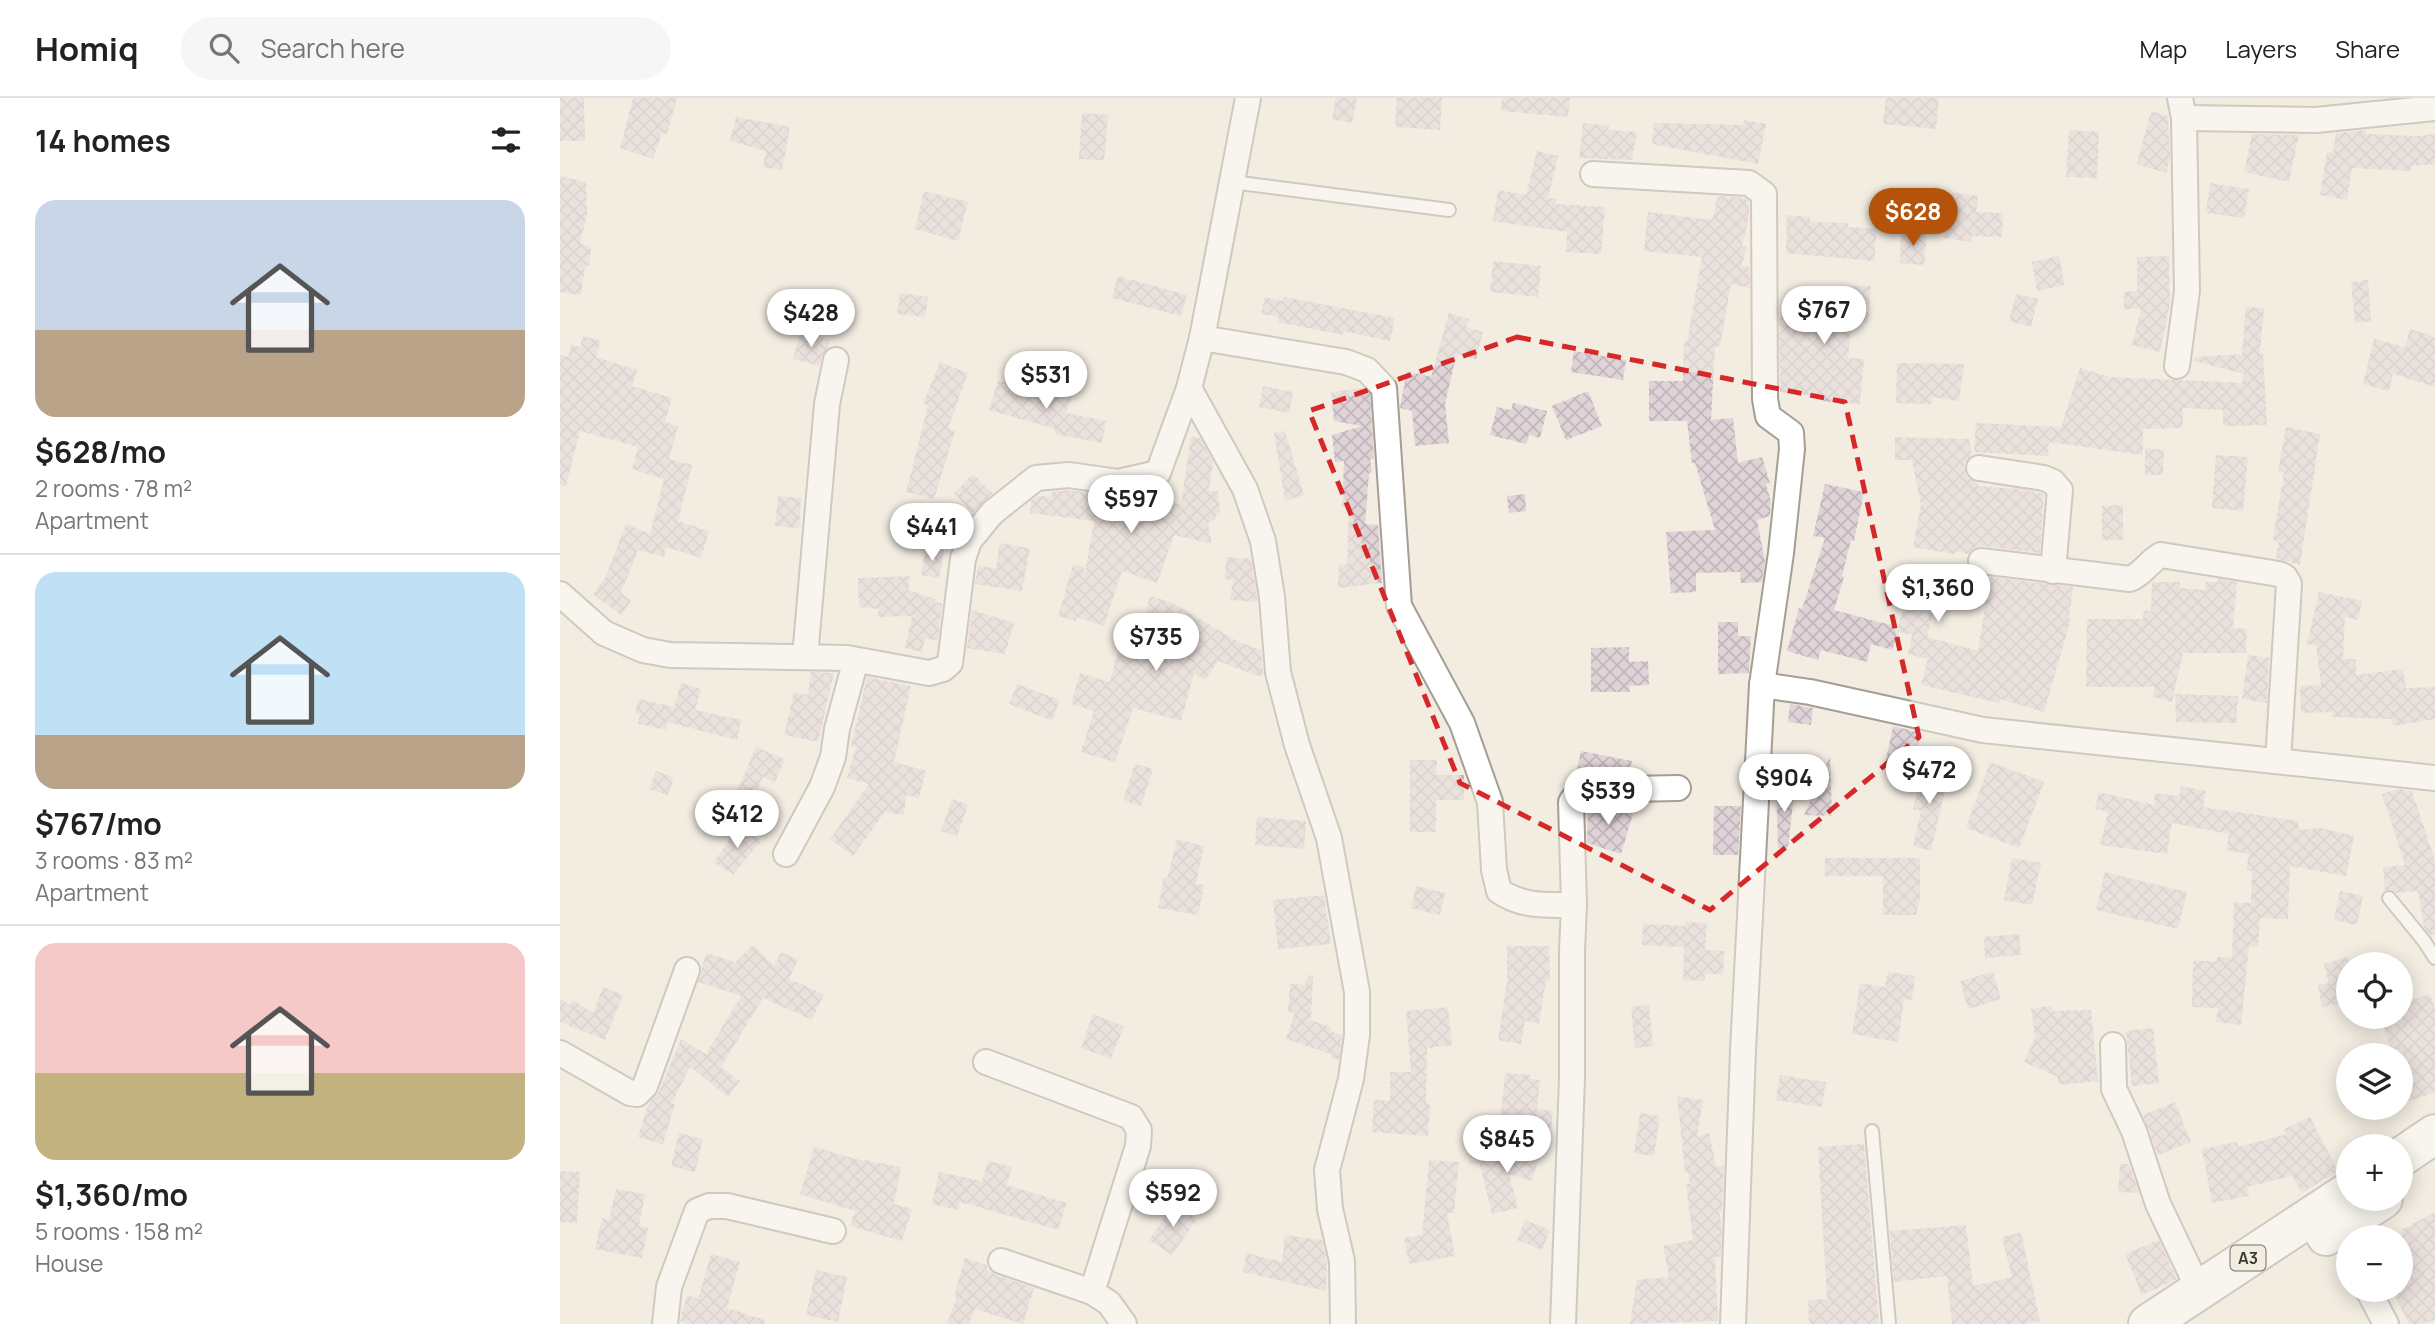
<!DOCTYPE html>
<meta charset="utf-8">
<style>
:root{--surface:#fff;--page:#f6f6f6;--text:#222;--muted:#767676;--line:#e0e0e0;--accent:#b45309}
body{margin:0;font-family:Manrope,sans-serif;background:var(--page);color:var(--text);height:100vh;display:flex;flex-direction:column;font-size:26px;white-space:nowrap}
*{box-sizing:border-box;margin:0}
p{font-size:23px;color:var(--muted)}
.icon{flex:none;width:38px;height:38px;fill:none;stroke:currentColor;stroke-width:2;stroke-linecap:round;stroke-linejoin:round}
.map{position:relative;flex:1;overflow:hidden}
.panel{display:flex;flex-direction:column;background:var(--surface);width:560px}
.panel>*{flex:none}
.buttons{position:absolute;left:1776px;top:854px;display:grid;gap:14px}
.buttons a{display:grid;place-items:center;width:77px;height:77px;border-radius:50%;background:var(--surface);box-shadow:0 4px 18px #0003;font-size:35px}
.price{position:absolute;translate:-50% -60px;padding:0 16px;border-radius:24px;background:#fff;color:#222;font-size:23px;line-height:46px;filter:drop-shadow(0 2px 4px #0008)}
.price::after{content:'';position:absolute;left:50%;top:42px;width:21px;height:16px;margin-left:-10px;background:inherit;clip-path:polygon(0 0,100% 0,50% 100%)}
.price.active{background:var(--accent);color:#fff}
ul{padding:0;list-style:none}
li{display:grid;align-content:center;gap:14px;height:371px;padding:0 35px}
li+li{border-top:2px solid var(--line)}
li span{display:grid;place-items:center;height:217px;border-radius:21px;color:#555}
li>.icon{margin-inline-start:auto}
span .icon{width:126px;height:126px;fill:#fffc;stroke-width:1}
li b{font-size:30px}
h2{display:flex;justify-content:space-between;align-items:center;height:84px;padding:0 35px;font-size:30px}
header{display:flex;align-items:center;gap:42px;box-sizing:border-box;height:98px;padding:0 35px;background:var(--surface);border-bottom:2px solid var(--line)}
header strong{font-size:33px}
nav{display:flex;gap:38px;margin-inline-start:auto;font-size:24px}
.search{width:490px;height:63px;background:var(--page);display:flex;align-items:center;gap:18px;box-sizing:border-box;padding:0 24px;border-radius:38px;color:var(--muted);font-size:26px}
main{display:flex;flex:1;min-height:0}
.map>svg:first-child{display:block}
</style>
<header>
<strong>Homiq</strong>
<div class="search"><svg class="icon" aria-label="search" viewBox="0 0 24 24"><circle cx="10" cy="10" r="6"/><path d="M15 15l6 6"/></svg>Search here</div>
<nav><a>Map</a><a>Layers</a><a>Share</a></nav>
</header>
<main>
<section class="panel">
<h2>14 homes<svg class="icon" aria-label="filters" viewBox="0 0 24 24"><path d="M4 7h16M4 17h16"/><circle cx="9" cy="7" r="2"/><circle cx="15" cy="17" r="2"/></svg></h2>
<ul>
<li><span style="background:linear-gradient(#c9d6e8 60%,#b9a48a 0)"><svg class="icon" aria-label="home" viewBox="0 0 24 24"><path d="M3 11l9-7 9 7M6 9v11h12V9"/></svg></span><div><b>$628/mo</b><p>2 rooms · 78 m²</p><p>Apartment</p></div></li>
<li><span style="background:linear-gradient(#bfe0f5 75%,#b9a48a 0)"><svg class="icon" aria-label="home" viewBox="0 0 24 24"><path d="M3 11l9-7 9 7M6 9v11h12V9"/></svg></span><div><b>$767/mo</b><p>3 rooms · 83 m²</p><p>Apartment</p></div></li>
<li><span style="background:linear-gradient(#f6c9c9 60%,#c2b280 0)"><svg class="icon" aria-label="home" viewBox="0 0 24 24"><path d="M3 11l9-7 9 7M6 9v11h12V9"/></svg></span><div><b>$1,360/mo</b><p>5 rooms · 158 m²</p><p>House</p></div></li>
</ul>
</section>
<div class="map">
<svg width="1875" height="1226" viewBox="0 0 1875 1226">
<defs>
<pattern id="building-cross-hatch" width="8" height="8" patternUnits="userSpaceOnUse" patternTransform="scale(1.75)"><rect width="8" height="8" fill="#e0d3d8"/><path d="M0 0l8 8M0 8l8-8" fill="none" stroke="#c1b6ba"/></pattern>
</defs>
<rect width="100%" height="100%" fill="#f2ece1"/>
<!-- building -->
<g fill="url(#building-cross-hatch)">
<polygon points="0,0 24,0 25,43 0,43"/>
<polygon points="73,0 117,0 107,36 102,35 93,61 60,50"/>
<polygon points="776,0 797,0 792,25 772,21"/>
<polygon points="837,0 882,0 880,32 835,29"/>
<polygon points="942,0 1010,0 1008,19 941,13"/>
<polygon points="1326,0 1379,0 1376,31 1323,26"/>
<polygon points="1591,13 1608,18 1610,61 1606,75 1577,66"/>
<polygon points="522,15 548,17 544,62 519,61"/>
<polygon points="176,19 230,29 222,72 203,69 206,53 170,43"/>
<polygon points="1184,22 1206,26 1198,66 1092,46 1094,25 1183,27"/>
<polygon points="1023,25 1049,28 1048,32 1077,34 1072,62 1019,60"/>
<polygon points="1509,32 1539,34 1537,80 1506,79"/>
<polygon points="1806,32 1806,36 1858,38 1875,36 1875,66 1851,68 1851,73 1792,70 1787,102 1760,97 1767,54 1773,55 1776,35"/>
<polygon points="1692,36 1739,37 1729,84 1684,74"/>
<polygon points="977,53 998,58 988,100 997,101 996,106 1045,109 1041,156 1006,154 1007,134 933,123 938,92 966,97"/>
<polygon points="0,78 26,84 27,117 20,145 31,150 29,168 25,168 21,197 0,194"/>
<polygon points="1650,85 1689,91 1684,120 1646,115"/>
<polygon points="364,93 408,104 398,143 355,131"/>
<polygon points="1391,94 1418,98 1416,114 1443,115 1442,139 1412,138 1411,144 1384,140"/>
<polygon points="1158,98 1184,100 1189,104 1189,118 1182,148 1186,149 1182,168 1189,169 1190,190 1171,186 1160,248 1155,249 1151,322 1173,320 1178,365 1202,359 1210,385 1206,386 1211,404 1210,418 1197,422 1205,463 1202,484 1181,485 1180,474 1136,475 1136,494 1111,495 1106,434 1155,432 1135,365 1132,365 1127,323 1089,323 1089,283 1123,283 1124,244 1127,244 1142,159 1084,153 1088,114 1152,122"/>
<polygon points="1227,117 1250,119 1250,124 1288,125 1288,129 1317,131 1314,163 1226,155"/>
<polygon points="1341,133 1367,135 1364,167 1340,165"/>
<polygon points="1499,158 1505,187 1477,193 1472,164"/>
<polygon points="1609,158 1610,206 1600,254 1572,247 1581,211 1564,211 1564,194 1577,193 1577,159"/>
<polygon points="933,163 981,168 978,199 930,194"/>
<polygon points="558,178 627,197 621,218 552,200"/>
<polygon points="1808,182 1811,223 1795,225 1791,184"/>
<polygon points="1311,188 1308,225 1292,223 1288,260 1304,261 1300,306 1262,303 1262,298 1220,294 1219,219 1279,205 1242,198 1242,189"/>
<polygon points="340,195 368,199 365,219 337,216"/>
<polygon points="1456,196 1478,201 1471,229 1449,223"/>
<polygon points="705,199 723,203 724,199 835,220 830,243 784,233 783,237 718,224 719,219 701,216"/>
<polygon points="1686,209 1704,210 1700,255 1703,255 1707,327 1663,328 1663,312 1623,310 1623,330 1583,331 1583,357 1489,344 1488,358 1414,354 1416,325 1501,329 1520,270 1549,279 1682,285 1684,276 1634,263 1635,259 1682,256"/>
<polygon points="889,215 909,221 906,229 923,234 916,261 898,256 895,263 885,306 889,345 855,348 852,313 840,310 847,273 871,279"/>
<polygon points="1850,231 1875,239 1875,289 1833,276 1829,293 1803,286 1814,241 1845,249"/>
<polygon points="240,234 270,242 268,250 262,258 260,268 233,261"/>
<polygon points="23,238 41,243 36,259 77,272 72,288 112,300 105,324 118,328 109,361 132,367 118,423 149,433 141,460 106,449 104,459 78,452 61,495 71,503 61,517 33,496 45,480 66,426 90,436 104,381 72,371 78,349 20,333 6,388 0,387 0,257 8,259 11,247 20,249"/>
<polygon points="1014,253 1066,262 1063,282 1011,274"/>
<polygon points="380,264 408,275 388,330 395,333 374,401 346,394 368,308 363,305"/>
<polygon points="1337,265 1404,266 1399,303 1372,299 1372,306 1336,305"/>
<polygon points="438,282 491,297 494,287 513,293 506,315 546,323 542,345 495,336 495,331 429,312"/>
<polygon points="703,288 733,294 729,315 699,309"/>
<polygon points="804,290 810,296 814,361 810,361 812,374 809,375 805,426 818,427 822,485 778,490 779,467 787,466 789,410 782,409 784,363 775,364 772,337 802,328 774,323 771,294"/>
<polygon points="1028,293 1042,328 1006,342 992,308"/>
<polygon points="953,305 987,313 980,340 969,337 966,346 930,337 937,309 951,312"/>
<polygon points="1726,329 1760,336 1740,467 1716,460 1719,443 1713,442 1724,374 1718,374"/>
<polygon points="725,333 744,397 725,403 714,335"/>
<polygon points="631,339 640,340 653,364 649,393 658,393 660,415 657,415 655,422 648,425 652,446 614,437 597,485 562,473 544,528 517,519 516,523 498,518 513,467 524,469 524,480 534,423 470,415 471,403 478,398 491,399 492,394 509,392 621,406"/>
<polygon points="1335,339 1409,341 1412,357 1404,367 1405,375 1409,381 1417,385 1418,388 1458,391 1484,396 1480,455 1423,448 1415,450 1408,456 1395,453 1395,456 1353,449 1361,407 1352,362 1335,362"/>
<polygon points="1585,350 1604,352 1603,377 1585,377"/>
<polygon points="1656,357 1688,359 1683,413 1652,410"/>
<polygon points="413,376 433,395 413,415 394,395"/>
<polygon points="1265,386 1304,394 1294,443 1291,442 1282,478 1284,479 1274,512 1338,529 1344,508 1373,515 1367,539 1418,553 1430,479 1513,489 1509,521 1511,521 1484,614 1440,601 1439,605 1361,587 1368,561 1348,556 1352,537 1339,534 1332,552 1311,546 1307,564 1261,552 1258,562 1227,553 1239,510 1242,511 1265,440 1253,438"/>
<polygon points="965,396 966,413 949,415 947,398"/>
<polygon points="218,398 241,400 239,430 215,428"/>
<polygon points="1563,407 1563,442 1542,442 1542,408"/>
<polygon points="440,445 470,450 462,493 415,486 418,468 436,470"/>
<polygon points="365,450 384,453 379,480 361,477"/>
<polygon points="666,459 691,461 698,504 670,502 673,482 665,481"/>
<polygon points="351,478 348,492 375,501 375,504 382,505 378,543 365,540 362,554 345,550 352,518 317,519 319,511 299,509 298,480"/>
<polygon points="1659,481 1677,484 1673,530 1687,531 1686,555 1623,555 1612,604 1593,599 1595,589 1526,589 1527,521 1583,521 1584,512 1591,513 1592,484 1620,484 1620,490 1645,492 1646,484 1658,484"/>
<polygon points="1759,494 1802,503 1798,522 1785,519 1783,561 1796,561 1796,577 1843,571 1846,590 1875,589 1875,621 1833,628 1832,621 1772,619 1773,614 1741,615 1740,588 1761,587 1756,547 1747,546"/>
<polygon points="590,498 611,504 677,543 701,552 703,575 701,579 658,563 645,582 634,575 621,623 573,610 555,664 521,654 534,613 511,606 520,575 550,584 564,530 581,535"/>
<polygon points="412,512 454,525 445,556 407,550"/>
<polygon points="1158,524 1178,524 1178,538 1191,538 1189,575 1158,576"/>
<polygon points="1069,549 1069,564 1088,563 1089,587 1069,588 1070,594 1031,594 1031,550"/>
<polygon points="1688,557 1709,560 1707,605 1682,601"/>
<polygon points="251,574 274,575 258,644 224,637 234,594 248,597"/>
<polygon points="307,579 351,588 334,664 366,673 359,700 346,697 344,717 325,714 293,758 270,741 309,686 287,680 296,649 291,648"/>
<polygon points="121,585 141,591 135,612 181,622 177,642 107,624 106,632 78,626 80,616 75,615 79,601 114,609"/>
<polygon points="457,586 500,602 492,623 449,606"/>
<polygon points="1615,596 1678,598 1676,625 1616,624"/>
<polygon points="1230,606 1253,610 1251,627 1228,624"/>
<polygon points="1333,628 1361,635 1353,675 1325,667"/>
<polygon points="196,649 225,661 215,684 203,679 186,719 169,712"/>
<polygon points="1021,653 1072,663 1069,676 1036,677 1017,672"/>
<polygon points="1270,658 1272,718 1244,717"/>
<polygon points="850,662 877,662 876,677 904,677 904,702 876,702 876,734 850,734"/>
<polygon points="1430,664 1484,684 1459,750 1406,730"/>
<polygon points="575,666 593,671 581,708 563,702"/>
<polygon points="1370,671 1389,675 1371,753 1353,748 1361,713 1353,711 1362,672"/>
<polygon points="96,673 114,680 108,697 89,691"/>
<polygon points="1235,687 1228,750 1218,750 1216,688"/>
<polygon points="1621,688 1646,693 1643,709 1738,723 1739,732 1761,730 1794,738 1786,778 1730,768 1728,821 1700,820 1698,848 1689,848 1681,927 1656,924 1658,910 1632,909 1633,863 1657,863 1657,859 1672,860 1674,804 1691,805 1692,773 1686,772 1689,756 1666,752 1669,736 1612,725 1607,756 1540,747 1548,714 1535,711 1539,694 1594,707 1595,695 1619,698"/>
<polygon points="1837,691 1852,693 1875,762 1875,836 1870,837 1864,829 1858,793 1836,795 1831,792 1825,792 1823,769 1845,767 1822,696"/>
<polygon points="392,701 408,707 397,738 381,733"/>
<polygon points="1063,706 1061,712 1073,716 1061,756 1027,745 1028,707"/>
<polygon points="1154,708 1181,708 1178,757 1153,757"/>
<polygon points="697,719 746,723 744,751 695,747"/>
<polygon points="179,727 201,743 173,777 154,764"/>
<polygon points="617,741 644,748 636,786 644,787 638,817 598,810 604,780 607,781"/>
<polygon points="1265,760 1360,760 1360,800 1356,817 1323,817 1323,778 1265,778"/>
<polygon points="1452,760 1481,765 1472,807 1444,802"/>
<polygon points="1545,774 1627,794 1618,831 1536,812"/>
<polygon points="856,788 885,795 880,817 851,810"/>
<polygon points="1780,793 1803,798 1797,827 1774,822"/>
<polygon points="764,797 771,846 718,851 713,802"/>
<polygon points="1125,824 1147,825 1145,852 1164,853 1163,876 1145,876 1145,883 1123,882 1124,849 1082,847 1083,826 1125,828"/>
<polygon points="1459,836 1461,857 1425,860 1424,839"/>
<polygon points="193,847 214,868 221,854 238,862 229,881 264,896 252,922 203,900 161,969 180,983 168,999 130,969 112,1005 115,1006 103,1046 78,1039 88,1006 99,994 121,941 146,956 181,898 138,884 146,855 175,864"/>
<polygon points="947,848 989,848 990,882 986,882 979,926 965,923 961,946 938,942 947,883"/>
<polygon points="1788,859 1788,904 1762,909 1758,887 1769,885 1764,866"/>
<polygon points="1328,874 1355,878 1352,902 1344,901 1338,944 1292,936 1300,885 1325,889"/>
<polygon points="1433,874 1441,901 1408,911 1400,883"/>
<polygon points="748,877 753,878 751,922 771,929 769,933 782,937 779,962 770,959 771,956 726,941 735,914 728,914 730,886 745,887"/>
<polygon points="43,889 63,897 45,942 0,924 0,901 10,907 13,902 33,915"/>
<polygon points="1870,896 1875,911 1875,994 1841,1006 1841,957 1833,957 1820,919 1841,919 1841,906"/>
<polygon points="1089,907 1093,948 1075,950 1071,909"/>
<polygon points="1492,908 1492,913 1531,912 1538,983 1498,987 1498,979 1464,964 1475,939 1471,910"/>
<polygon points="888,909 892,947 867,950 866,1006 870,1007 868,1038 812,1034 814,1002 830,1003 830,974 851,974 846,913"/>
<polygon points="533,916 564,928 551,961 521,950"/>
<polygon points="1593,930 1599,985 1572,988 1566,933"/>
<polygon points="945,975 971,977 970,981 980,982 977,1011 993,1013 991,1031 940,1026"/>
<polygon points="1220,977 1266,984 1262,1009 1216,1002"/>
<polygon points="1117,998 1143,1002 1137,1038 1149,1035 1156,1069 1164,1068 1162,1113 1159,1113 1162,1129 1161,1158 1155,1160 1158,1223 1070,1226 1077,1182 1109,1179 1103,1148 1133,1142 1126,1086 1130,1085 1128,1075 1125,1074"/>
<polygon points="1615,1004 1631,1044 1598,1057 1583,1017"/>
<polygon points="1080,1015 1100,1018 1094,1058 1074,1055"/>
<polygon points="1750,1019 1778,1073 1742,1095 1732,1078 1687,1089 1689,1098 1652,1105 1642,1051 1677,1044 1678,1049 1727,1036 1724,1031"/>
<polygon points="119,1035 143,1041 135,1074 111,1068"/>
<polygon points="983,1045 972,1083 949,1076 958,1110 932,1116 920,1067 908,1064"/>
<polygon points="1304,1046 1319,1226 1249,1226 1248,1202 1267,1201 1258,1049"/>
<polygon points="254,1049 303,1063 304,1062 341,1069 334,1106 352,1111 342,1143 290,1128 295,1113 240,1096"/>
<polygon points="869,1062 899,1064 894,1115 887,1115 895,1158 849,1166 844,1140 862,1137"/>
<polygon points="428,1063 452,1069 447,1087 507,1105 498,1132 400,1104 398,1112 372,1106 379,1074 422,1083"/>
<polygon points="1560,1066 1569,1066 1579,1095 1558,1094"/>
<polygon points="0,1073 20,1074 17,1125 0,1124"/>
<polygon points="56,1091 85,1096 79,1128 88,1130 82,1160 35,1151 42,1120 49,1122"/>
<polygon points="614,1105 637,1121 612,1157 589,1142"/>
<polygon points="1875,1114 1875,1222 1861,1226 1849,1226 1832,1192 1841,1192 1841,1132"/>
<polygon points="965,1122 990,1132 982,1152 957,1142"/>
<polygon points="1406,1127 1413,1188 1452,1179 1442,1139 1461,1134 1480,1223 1466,1226 1392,1226 1387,1178 1334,1184 1330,1133"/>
<polygon points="725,1137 762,1142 767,1165 766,1193 683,1174 687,1155 722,1164"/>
<polygon points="1599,1142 1617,1181 1582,1197 1565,1156"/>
<polygon points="151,1156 180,1164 167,1210 205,1222 204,1226 128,1226 120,1223 127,1197 138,1201"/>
<polygon points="405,1160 427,1167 427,1172 436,1177 474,1190 463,1226 415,1211 409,1226 387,1226 397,1199 394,1198"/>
<polygon points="256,1172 287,1179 278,1224 246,1217"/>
</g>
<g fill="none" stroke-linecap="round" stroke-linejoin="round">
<!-- service casing -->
<g stroke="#a49e94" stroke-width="16">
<g id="service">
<polyline points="672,84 889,112"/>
<polyline points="1829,800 1864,843 1875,860"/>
<polyline points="1312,1033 1329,1226"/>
</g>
</g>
<!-- minor casing -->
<g stroke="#a49e94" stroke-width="28">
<g id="minor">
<polyline points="1624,20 1756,22 1875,10"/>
<polyline points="1033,76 1189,85 1204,96 1205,301 1208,318 1231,335 1232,351 1221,455 1202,587 1183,952 1173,1226"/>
<path d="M642 240 786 264 807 272 824 290 839 508 902 625 930 704 934 772 939 793C963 809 986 807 1014 807L1012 852V980L1003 1226"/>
<polyline points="1617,268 1627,193 1624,20 1620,0"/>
<polyline points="629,290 685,391 703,443 712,499 718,574 737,647 769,740 797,894 797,937 791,981 767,1072 770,1111 782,1163 783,1226"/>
<polyline points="1419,370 1484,380 1493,384 1500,392 1493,473"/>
<path d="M1421 463 1570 481C1583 476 1589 463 1601 457L1719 476 1725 479 1729 486 1718 663"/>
<polyline points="0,496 44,535 83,552 110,557 287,560 369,575 383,571 390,565 403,461 409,443 432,415 476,380 509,377 558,384 598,375 629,290 642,240 688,0"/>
<polyline points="245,559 267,306 276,262"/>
<polyline points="1202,587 1250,594 1423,632 1875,680"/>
<polyline points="226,756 262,689 273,659 277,631 296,562"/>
<polyline points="1014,807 1011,704 1020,692 1118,690"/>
<polyline points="1553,947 1554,991 1574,1033 1598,1106 1639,1192"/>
<polyline points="0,955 70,995 77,996 85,988 127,872"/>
<polyline points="426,964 571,1019 579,1032 578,1048 532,1194 549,1205 564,1226"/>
<polyline points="441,1163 532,1194"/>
<polyline points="1808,1192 1826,1226"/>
<polyline points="105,1226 109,1189 137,1113 149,1108 167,1108 273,1133"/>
</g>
</g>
<!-- trunk casing -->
<g stroke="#a49e94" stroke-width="42">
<g id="trunk">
<polyline points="1841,1059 1875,1036"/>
<polyline points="1766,1138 1823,1101"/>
<polyline points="1588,1226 1788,1094"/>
</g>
</g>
<!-- service -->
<use href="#service" stroke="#fff" stroke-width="12"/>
<!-- minor -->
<use href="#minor" stroke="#fff" stroke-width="24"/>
<!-- trunk -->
<use href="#trunk" stroke="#fff" stroke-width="38"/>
</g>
<!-- marked area -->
<path d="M0 0H1875V1226H0ZM957 239 1285 304 1359 639 1150 812 900 685 749 313Z" fill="#f2ece1" fill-opacity=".55" fill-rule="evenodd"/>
<path fill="none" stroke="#d62828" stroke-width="5" stroke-dasharray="14 9" stroke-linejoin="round" d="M957 239 1285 304 1359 639 1150 812 900 685 749 313Z"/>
<g text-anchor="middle" stroke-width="6" stroke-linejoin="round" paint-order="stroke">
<!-- shield labels -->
<rect fill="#f2ece1" stroke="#726f68" stroke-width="2" x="1670.5" y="1147.5" width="35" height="25" rx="5"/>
<g font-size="16" font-weight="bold" fill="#3b3934">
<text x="1688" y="1166">A3</text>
</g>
</g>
</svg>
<div class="buttons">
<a><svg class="icon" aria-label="locate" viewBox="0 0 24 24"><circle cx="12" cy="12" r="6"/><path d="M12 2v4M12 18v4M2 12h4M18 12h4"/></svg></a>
<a><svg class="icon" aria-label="layers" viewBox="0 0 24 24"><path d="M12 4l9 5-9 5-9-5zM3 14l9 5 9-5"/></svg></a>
<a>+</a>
<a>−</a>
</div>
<b class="price active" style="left:1353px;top:150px">$628</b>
<b class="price" style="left:1264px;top:248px">$767</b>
<b class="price" style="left:251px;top:251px">$428</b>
<b class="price" style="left:486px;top:313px">$531</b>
<b class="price" style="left:571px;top:437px">$597</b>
<b class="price" style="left:372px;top:465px">$441</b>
<b class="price" style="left:1378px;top:526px">$1,360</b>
<b class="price" style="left:596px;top:575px">$735</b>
<b class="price" style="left:1369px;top:708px">$472</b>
<b class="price" style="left:1224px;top:716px">$904</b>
<b class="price" style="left:1048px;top:729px">$539</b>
<b class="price" style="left:177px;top:752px">$412</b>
<b class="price" style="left:947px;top:1077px">$845</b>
<b class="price" style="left:613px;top:1131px">$592</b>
</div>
</main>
